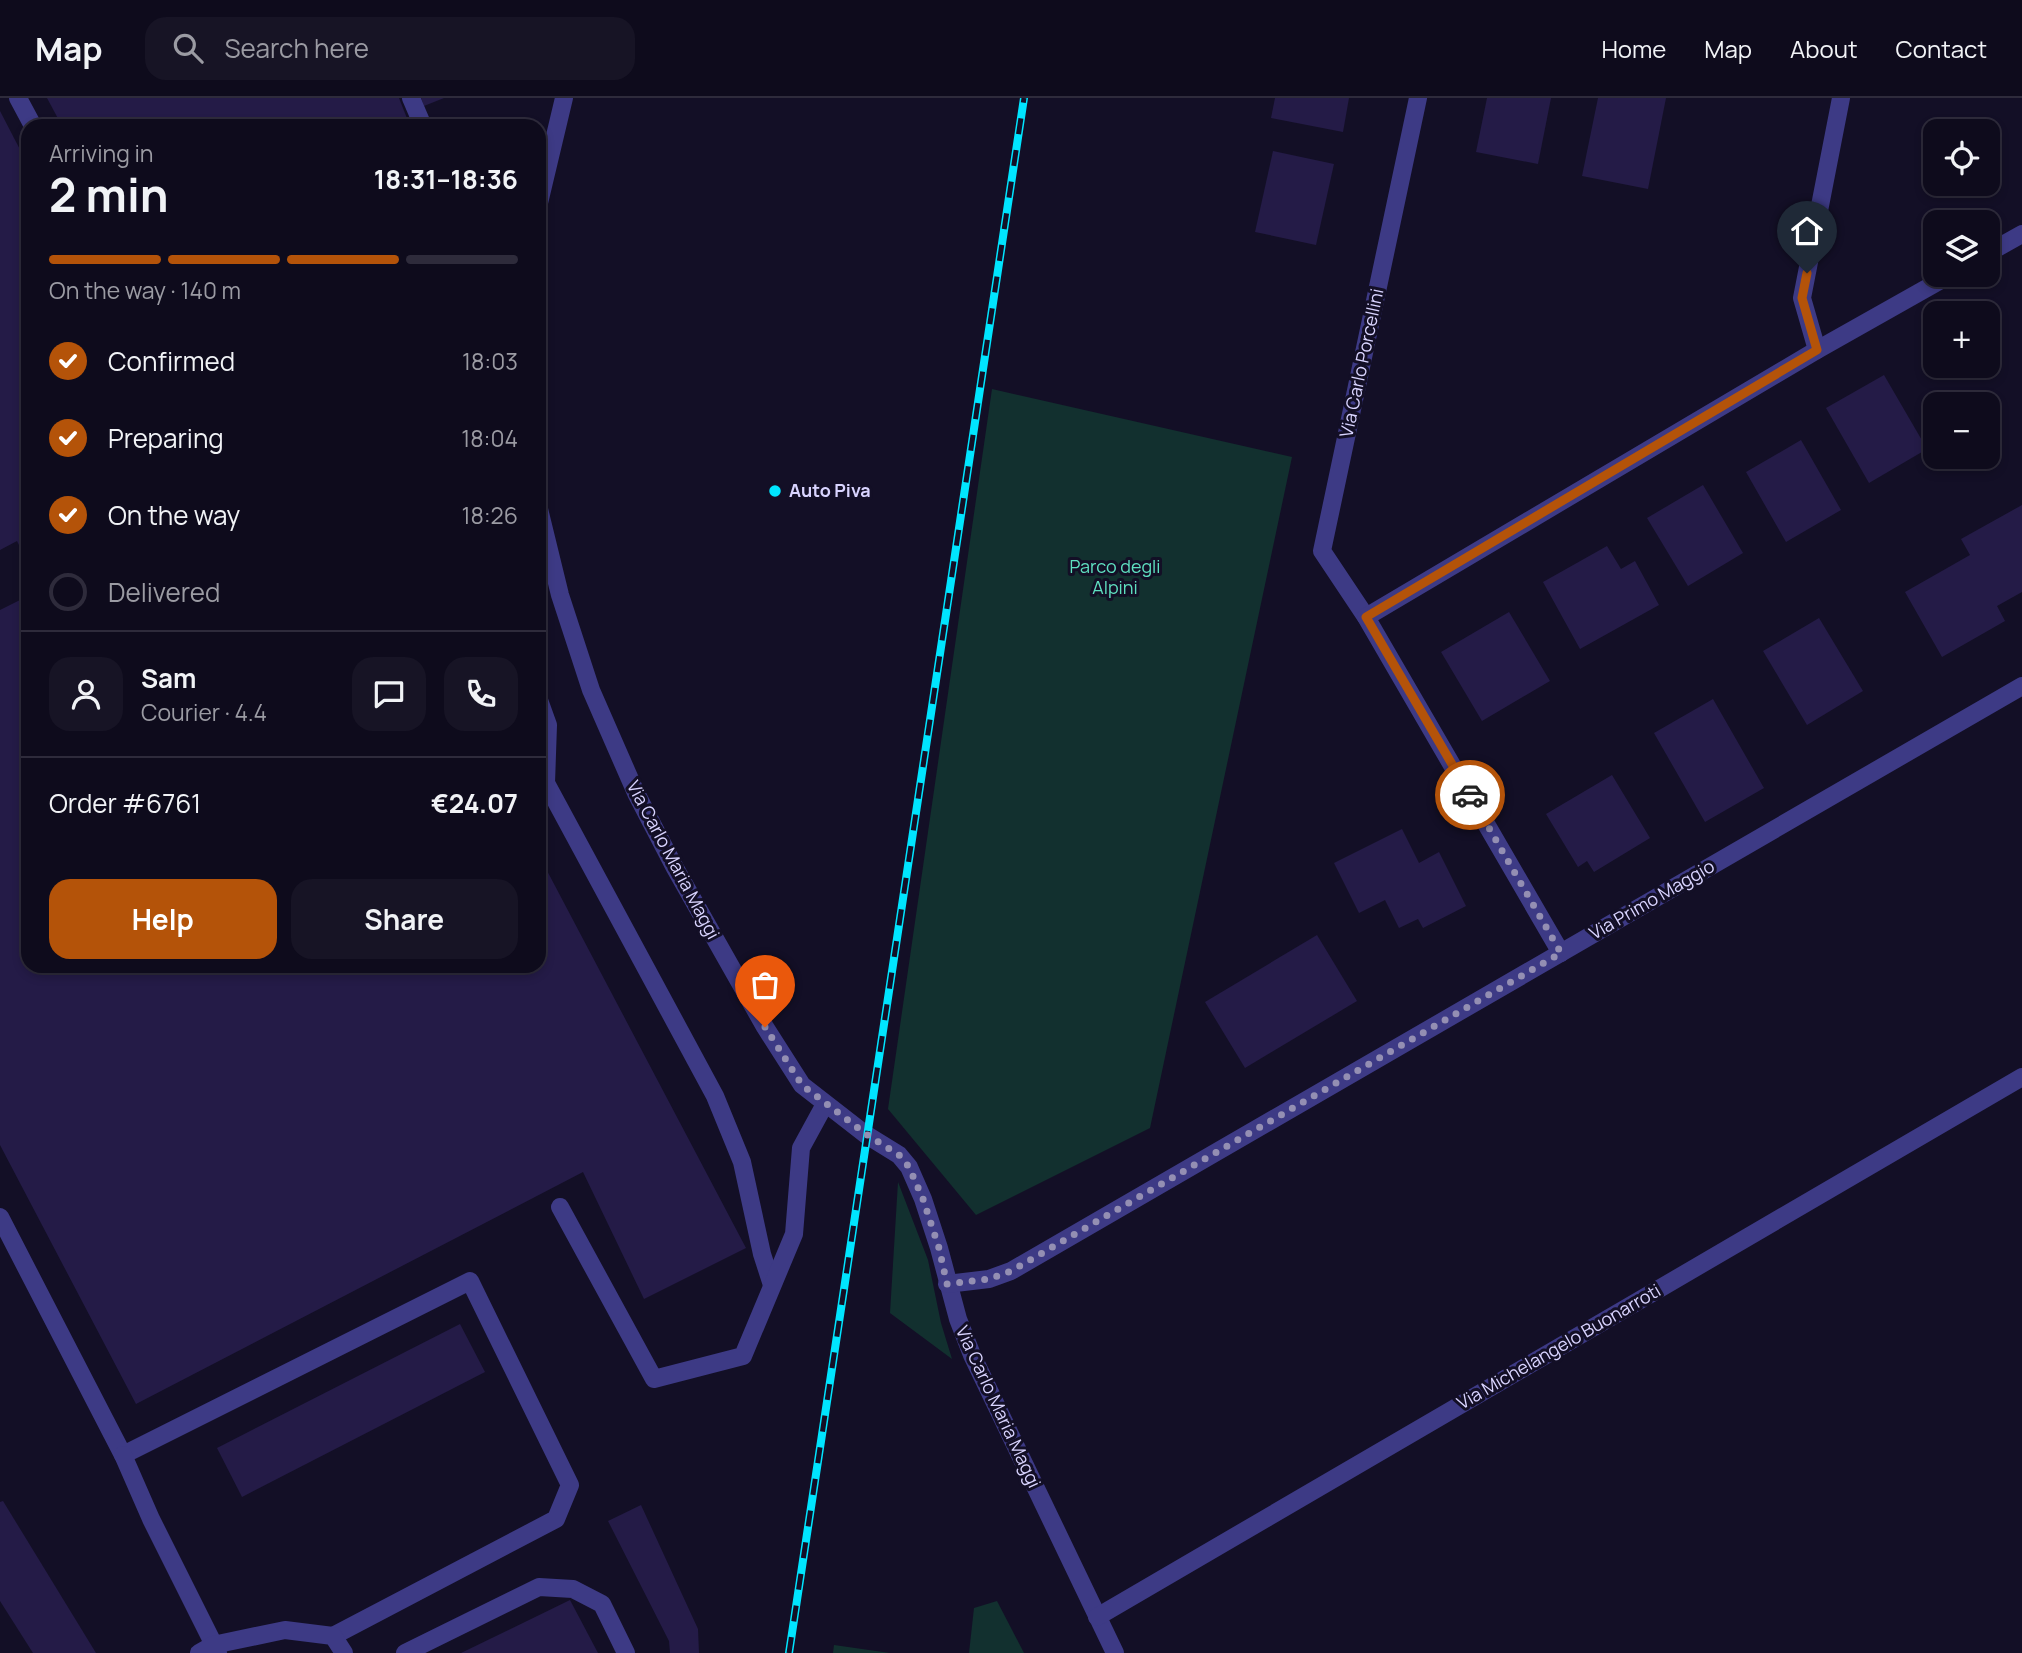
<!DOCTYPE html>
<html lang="en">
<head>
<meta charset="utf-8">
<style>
	body { margin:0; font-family:Manrope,sans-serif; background:#171425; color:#f1f3f6; height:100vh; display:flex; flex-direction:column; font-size:26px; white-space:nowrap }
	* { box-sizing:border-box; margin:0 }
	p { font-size:23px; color:#9b9ba3 }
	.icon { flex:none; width:38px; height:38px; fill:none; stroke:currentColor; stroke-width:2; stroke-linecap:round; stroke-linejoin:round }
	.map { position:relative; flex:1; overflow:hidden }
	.sheet { position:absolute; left:21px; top:21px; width:525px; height:854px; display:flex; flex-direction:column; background:#0e0b1c; border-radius:21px; box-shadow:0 4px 10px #0003,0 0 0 2px #2e2b3b }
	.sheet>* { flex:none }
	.tools { position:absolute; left:1923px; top:21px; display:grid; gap:14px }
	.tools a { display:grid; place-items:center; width:77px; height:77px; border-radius:14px; background:#0e0b1c; box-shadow:0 4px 10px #0003,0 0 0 2px #2e2b3b; font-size:35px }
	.pin { position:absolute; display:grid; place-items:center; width:60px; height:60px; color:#fff; margin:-72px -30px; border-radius:50% 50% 50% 0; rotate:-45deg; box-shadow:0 0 7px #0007 }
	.pin .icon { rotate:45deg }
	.courier { position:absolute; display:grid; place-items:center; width:70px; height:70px; margin:-35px; border:5px solid #b45309; border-radius:50%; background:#fff; color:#222; box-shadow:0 2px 9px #0007 }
	.headline em { font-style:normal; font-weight:700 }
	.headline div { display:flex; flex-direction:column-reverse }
	.headline { display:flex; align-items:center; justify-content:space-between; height:119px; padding:0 28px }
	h1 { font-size:46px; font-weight:700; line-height:52px }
	.bar { display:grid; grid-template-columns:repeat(4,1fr); gap:10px 7px; align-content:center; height:84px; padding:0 28px }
	.bar i { height:9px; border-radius:5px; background:#2e2b3b }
	.bar .active { background:#b45309 }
	.bar p { grid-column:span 4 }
	.line { display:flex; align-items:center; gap:18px; padding:0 28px; border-top:2px solid #2e2b3b }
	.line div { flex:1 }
	.round { display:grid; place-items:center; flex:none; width:74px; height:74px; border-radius:21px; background:#171425 }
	ol { padding:0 28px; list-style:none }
	li { display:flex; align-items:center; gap:21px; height:77px }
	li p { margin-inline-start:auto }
	li .icon { padding:7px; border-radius:50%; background:#b45309; color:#fff; stroke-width:4 }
	li:last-child { color:#9b9ba3 }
	li i { width:38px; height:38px; border:4px solid #2e2b3b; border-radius:50% }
	.cta { display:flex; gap:14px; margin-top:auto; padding:14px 28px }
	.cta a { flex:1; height:80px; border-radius:21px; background:#b45309; color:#fff; font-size:28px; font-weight:700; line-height:80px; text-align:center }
	.cta a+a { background:#171425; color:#f1f3f6 }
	header { display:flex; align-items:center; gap:42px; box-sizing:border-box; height:98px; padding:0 35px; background:#0e0b1c; border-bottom:2px solid #2e2b3b }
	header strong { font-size:33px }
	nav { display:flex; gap:38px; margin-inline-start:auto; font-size:24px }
	.search { width:490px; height:63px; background:#171425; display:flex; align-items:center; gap:18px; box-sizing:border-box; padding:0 24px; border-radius:21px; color:#9b9ba3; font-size:26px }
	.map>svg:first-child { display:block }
	.green { fill:#12302f }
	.building { fill:#241b47 }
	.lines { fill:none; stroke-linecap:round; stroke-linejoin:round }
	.minor { stroke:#3d3a85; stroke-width:18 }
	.rail-casing { stroke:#00e5ff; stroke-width:8 }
	.rail { stroke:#130f26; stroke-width:5; stroke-dasharray:16; stroke-linecap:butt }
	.done { stroke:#948fb3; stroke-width:7; stroke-dasharray:0 12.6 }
	.route { stroke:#b45309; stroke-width:9 }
	.poi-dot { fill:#00e5ff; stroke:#130f26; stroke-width:2.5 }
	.labels { text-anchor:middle; stroke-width:6; stroke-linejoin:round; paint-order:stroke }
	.street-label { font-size:18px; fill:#d9d4ff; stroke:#130f26 }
	.poi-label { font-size:18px; font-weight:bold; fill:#d9d4ff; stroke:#130f26; text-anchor:start }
	.park-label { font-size:18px; fill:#5fe0c0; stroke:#130f26 }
</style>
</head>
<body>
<header>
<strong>Map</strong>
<div class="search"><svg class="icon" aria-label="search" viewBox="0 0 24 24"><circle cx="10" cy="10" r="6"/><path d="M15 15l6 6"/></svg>Search here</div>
<nav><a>Home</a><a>Map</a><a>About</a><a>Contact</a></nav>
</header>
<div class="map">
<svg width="2022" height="1555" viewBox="0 0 2022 1555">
	<rect width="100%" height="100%" fill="#130f26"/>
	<g class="green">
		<path d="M 992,291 L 1292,359 L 1150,1030 L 976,1117 L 888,1011 Z"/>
		<path d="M 898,1084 L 928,1162 L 941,1225 L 952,1261 L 890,1215 Z"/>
		<path d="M 997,1503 L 1024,1555 L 969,1555 L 974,1510 Z"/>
		<path d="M 834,1547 L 890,1555 L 833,1555 Z"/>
	</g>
	<g class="building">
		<path d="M 47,0 L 399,0 L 410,28 L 62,28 Z"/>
		<path d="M 421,0 L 444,0 L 424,8 Z"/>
		<path d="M 1275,0 L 1349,0 L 1343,34 L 1271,20 Z"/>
		<path d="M 1487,0 L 1551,0 L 1538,66 L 1476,54 Z"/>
		<path d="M 1598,0 L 1666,0 L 1648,91 L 1582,78 Z"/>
		<path d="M 0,13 L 28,67 L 28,465 L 17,443 L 0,452 Z"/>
		<path d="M 1273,53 L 1334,66 L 1316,147 L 1255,134 Z"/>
		<path d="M 1884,277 L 1927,351 L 1869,385 L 1826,310 Z"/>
		<path d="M 1801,342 L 1841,412 L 1786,444 L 1746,374 Z"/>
		<path d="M 1703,387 L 1743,455 L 1688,488 L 1647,420 Z"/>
		<path d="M 2022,407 L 2022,494 L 1997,508 L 2005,523 L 1942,559 L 1905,494 L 1970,457 L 1961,441 Z"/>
		<path d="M 1607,448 L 1621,471 L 1635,463 L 1659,507 L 1580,551 L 1543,484 Z"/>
		<path d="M 28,498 L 28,868 L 539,868 L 539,769 L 544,767 L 746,1150 L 644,1201 L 583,1074 L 136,1306 L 0,1047 L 0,512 Z"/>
		<path d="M 1509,514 L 1550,583 L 1482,623 L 1441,554 Z"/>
		<path d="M 1819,520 L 1863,593 L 1807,627 L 1763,553 Z"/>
		<path d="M 1713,601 L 1764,690 L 1705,724 L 1654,635 Z"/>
		<path d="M 1612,677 L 1650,740 L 1594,774 L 1587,763 L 1578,769 L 1546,716 Z"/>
		<path d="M 1402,731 L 1419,765 L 1439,754 L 1466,808 L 1423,830 L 1418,821 L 1399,830 L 1385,802 L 1359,815 L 1334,765 Z"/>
		<path d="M 1317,837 L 1357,903 L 1245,970 L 1205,904 Z"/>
		<path d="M 460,1226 L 485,1274 L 242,1399 L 217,1350 Z"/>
		<path d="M 3,1403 L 96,1555 L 33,1555 L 0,1503 L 0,1404 Z"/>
		<path d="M 641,1407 L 698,1531 L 699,1555 L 670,1555 L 669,1543 L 608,1423 Z"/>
		<path d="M 570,1502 L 598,1555 L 461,1555 Z"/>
	</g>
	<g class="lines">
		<g class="minor">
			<path d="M 18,0 L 33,28"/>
			<path d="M 411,0 L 423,28"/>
			<path d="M 1418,0 L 1322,453 L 1366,519 L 1561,855"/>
			<path d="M 539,105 L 564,0"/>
			<path d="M 1988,155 L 2022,136"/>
			<path d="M 1817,252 L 1802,200 L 1841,0"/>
			<path d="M 539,411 L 560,497 L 591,592 L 636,695 L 675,770 L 765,929 L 802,987 L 865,1036 L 899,1057 L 909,1069 L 923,1101 L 939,1150 L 958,1221 L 972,1257 L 1115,1555"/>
			<path d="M 1366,519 L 1817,252 L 1950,177"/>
			<path d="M 539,602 L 548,627 L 546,685 L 715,998 L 742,1064 L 762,1156 L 772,1187"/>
			<path d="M 560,1109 L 654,1281 L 743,1258 L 794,1136 L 801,1050 L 825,1006"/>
			<path d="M 0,1119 L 123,1357 L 470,1183 L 570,1387 L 556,1421 L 333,1538"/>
			<path d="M 947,1186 L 989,1181 L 1011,1173 L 2022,588"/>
			<path d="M 123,1357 L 151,1421 L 218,1555"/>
			<path d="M 1097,1519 L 2022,979"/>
			<path d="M 199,1555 L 213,1547 L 285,1532 L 333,1538 L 344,1555"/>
			<path d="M 405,1555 L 539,1489 L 573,1491 L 602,1506 L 626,1555"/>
		</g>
		<defs>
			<path id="rail" d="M 789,1555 L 1024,0"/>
		</defs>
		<use href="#rail" class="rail-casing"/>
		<use href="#rail" class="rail"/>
	</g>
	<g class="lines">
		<path class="done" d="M 765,929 L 802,987 L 866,1036 L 899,1057 L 909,1069 L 923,1101 L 939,1150 L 947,1186 L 989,1181 L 1011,1173 L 1561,855 L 1470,697"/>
		<path class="route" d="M 1470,697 L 1366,519 L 1817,252 L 1802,200 L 1807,175"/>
	</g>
	<circle class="poi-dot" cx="775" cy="393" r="7"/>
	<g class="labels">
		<g class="street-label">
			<text transform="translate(1362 265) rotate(-78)" y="6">Via Carlo Porcellini</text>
			<text transform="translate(673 762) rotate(62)" y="6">Via Carlo Maria Maggi</text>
			<text transform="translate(1652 802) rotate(-30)" y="6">Via Primo Maggio</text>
			<text transform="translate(1559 1249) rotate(-30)" y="6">Via Michelangelo Buonarroti</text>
			<text transform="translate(998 1309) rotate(65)" y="6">Via Carlo Maria Maggi</text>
		</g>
		<g class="poi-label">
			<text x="789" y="399">Auto Piva</text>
		</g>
		<g class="park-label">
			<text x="1115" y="475">Parco degli<tspan x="1115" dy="21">Alpini</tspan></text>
		</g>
	</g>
</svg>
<div class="tools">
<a><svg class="icon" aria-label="locate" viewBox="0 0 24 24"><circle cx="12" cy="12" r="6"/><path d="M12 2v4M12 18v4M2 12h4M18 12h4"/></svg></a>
<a><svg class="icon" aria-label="layers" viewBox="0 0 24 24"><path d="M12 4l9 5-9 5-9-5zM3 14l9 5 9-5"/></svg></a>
<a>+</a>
<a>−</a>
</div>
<div class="pin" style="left:765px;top:929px;background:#ea580c"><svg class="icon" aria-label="bag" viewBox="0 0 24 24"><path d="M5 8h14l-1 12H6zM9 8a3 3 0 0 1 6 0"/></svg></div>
<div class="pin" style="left:1807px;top:175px;background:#1f2937"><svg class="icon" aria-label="home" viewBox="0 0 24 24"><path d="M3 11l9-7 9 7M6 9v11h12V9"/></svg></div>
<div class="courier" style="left:1470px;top:697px"><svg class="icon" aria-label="car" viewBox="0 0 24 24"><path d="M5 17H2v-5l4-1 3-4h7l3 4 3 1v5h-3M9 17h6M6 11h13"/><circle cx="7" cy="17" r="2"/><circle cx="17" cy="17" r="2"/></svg></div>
<section class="sheet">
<div class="headline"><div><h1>2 min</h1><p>Arriving in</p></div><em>18:31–18:36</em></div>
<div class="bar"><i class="active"></i><i class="active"></i><i class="active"></i><i></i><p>On the way · 140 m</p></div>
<ol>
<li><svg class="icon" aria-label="check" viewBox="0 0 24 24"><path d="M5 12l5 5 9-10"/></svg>Confirmed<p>18:03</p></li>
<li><svg class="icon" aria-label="check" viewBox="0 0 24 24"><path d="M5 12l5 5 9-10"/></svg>Preparing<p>18:04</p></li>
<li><svg class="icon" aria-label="check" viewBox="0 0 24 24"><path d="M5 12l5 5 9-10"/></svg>On the way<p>18:26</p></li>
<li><i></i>Delivered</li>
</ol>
<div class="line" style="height:126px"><a class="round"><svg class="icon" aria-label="person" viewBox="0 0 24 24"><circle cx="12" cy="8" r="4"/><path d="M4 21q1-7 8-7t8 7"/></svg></a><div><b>Sam</b><p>Courier · 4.4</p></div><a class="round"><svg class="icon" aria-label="chat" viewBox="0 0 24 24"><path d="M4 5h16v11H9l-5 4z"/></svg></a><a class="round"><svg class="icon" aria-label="phone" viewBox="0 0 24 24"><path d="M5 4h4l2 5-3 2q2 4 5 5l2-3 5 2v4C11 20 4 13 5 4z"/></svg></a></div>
<div class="line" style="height:91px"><div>Order #6761</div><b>€24.07</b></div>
<div class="cta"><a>Help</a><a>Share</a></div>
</section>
</div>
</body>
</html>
